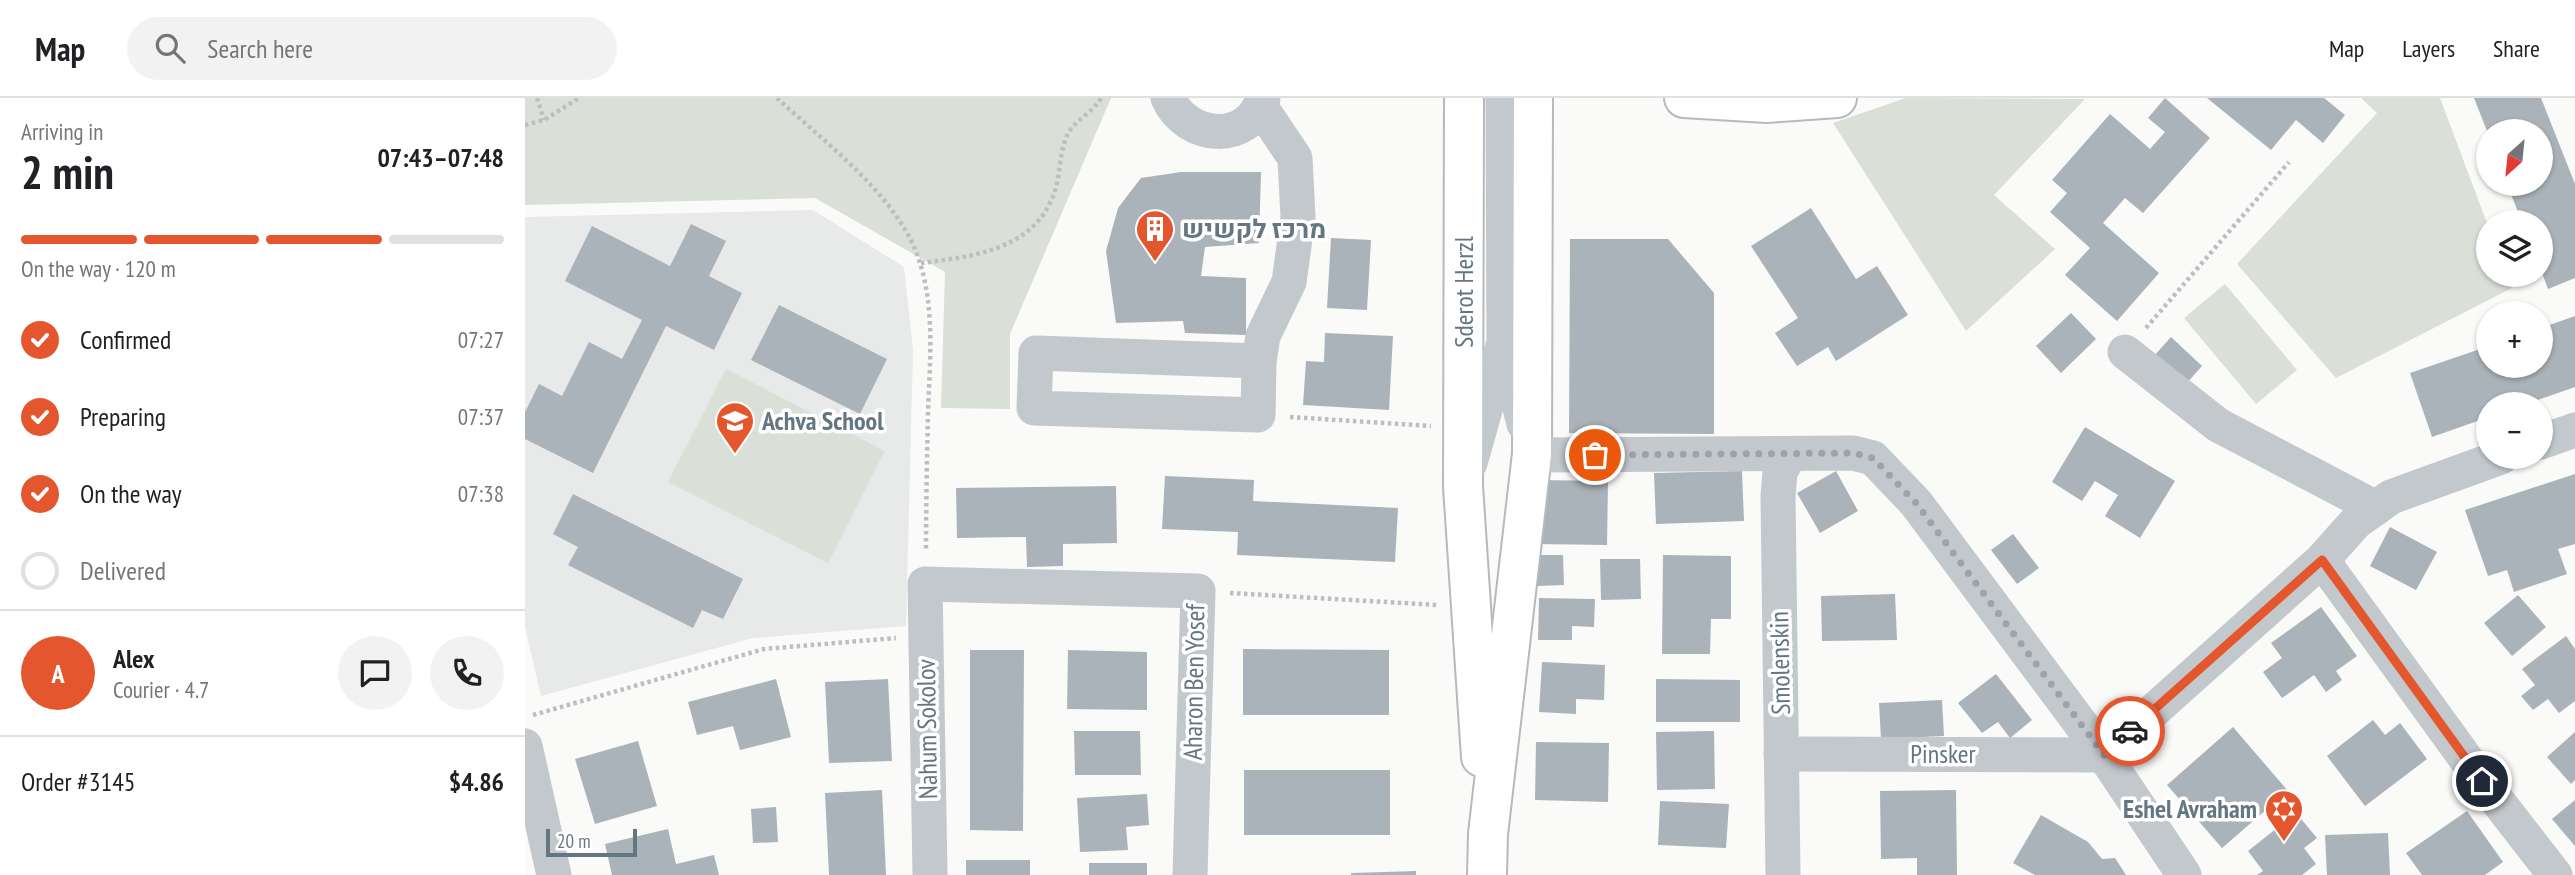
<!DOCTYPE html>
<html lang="en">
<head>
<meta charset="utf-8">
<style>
	body { margin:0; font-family:"PT Sans Narrow",Heebo,sans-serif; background:#f2f2f2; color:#202124; height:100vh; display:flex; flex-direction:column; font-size:26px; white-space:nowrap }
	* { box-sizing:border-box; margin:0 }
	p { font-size:23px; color:#757577 }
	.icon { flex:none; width:38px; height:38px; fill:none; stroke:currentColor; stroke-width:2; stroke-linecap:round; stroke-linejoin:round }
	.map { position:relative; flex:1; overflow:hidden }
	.sheet { display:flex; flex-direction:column; background:#fff; width:525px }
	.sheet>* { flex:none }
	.needle { width:46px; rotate:207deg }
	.controls { position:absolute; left:1951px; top:21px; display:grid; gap:14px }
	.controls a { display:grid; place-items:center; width:77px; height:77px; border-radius:50%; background:#fff; box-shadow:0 2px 5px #0004; font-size:35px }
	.scale { position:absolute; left:21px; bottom:18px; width:91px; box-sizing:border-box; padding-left:7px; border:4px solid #657683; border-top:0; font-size:19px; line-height:24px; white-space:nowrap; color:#657683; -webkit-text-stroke:5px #fff; paint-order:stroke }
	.pin { position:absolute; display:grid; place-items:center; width:60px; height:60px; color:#fff; margin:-30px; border:4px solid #fff; border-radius:50%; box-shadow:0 2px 7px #0007 }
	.courier { position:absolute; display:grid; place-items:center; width:70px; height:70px; margin:-35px; border:5px solid #e4572e; border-radius:50%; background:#fff; color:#222; box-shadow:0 2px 9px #0007 }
	.summary em { font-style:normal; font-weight:700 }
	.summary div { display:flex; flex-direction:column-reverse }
	.summary { display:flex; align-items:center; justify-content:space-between; height:119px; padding:0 21px }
	h1 { font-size:46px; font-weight:700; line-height:52px }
	.bar { display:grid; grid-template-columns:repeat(4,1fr); gap:10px 7px; align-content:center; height:84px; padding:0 21px }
	.bar i { height:9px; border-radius:5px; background:#e0e0e0 }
	.bar .current { background:#e4572e }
	.bar p { grid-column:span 4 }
	.line { display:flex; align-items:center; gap:18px; padding:0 21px; border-top:2px solid #e0e0e0 }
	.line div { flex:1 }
	.round { display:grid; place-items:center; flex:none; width:74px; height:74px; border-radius:37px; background:#f2f2f2 }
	ol { padding:0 21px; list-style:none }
	li { display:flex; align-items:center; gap:21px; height:77px }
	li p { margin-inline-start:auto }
	li .icon { padding:7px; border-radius:50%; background:#e4572e; color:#fff; stroke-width:4 }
	li:last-child { color:#757577 }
	li i { width:38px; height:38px; border:4px solid #e0e0e0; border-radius:50% }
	header { display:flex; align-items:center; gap:42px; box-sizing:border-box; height:98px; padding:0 35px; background:#fff; border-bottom:2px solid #e0e0e0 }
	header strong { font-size:33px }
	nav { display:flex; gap:38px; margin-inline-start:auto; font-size:24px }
	.search { width:490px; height:63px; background:#f2f2f2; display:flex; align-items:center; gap:18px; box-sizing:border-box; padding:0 24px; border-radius:38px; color:#757577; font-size:26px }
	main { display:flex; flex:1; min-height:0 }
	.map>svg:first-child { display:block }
	.built { fill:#e8e9e9 }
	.green { fill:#dadfd7 }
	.building { fill:#aab3b9 }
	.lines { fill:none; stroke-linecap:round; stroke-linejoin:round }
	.major-casing { stroke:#b5babe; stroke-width:42 }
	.path { stroke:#bbbfc2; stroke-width:4.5; stroke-dasharray:3.5 3.5; stroke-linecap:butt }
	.minor { stroke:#c3c8cc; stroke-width:35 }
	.major { stroke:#fff; stroke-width:38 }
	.done { stroke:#99a4ac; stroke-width:7; stroke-dasharray:0 12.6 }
	.route { stroke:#e4572e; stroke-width:9 }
	.labels { text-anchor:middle; stroke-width:7; stroke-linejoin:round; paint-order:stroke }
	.poi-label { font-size:26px; font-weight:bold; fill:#657683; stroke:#fff; text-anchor:start }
	.street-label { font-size:26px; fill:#657683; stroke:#fff }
</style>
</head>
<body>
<header>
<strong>Map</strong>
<div class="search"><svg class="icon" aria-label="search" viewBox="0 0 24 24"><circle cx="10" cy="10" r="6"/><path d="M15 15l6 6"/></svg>Search here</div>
<nav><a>Map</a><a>Layers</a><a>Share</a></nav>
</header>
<main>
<section class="sheet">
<div class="summary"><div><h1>2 min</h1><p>Arriving in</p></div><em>07:43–07:48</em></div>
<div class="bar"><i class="current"></i><i class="current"></i><i class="current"></i><i></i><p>On the way · 120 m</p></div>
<ol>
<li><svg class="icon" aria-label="check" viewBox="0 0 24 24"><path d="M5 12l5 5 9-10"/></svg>Confirmed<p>07:27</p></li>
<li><svg class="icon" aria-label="check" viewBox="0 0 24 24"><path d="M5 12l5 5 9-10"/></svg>Preparing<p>07:37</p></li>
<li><svg class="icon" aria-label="check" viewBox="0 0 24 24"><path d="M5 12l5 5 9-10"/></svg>On the way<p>07:38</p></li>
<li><i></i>Delivered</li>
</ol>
<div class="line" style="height:126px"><b class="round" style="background:#e4572e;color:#fff">A</b><div><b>Alex</b><p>Courier · 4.7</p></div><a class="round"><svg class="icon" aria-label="chat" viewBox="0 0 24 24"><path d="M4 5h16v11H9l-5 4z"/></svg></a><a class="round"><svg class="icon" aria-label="phone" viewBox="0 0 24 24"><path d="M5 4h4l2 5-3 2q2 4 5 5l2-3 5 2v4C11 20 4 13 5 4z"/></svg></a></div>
<div class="line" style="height:91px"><div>Order #3145</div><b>$4.86</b></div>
</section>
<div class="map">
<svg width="2050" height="777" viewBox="0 0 2050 777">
	<rect width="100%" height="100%" fill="#fafaf8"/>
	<path class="built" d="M 288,112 L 379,169 L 388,252 L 381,528 L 228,540 L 16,598 L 0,529 L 0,119 Z"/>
	<g class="green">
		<path d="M 0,0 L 586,0 L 485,236 L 485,311 L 416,310 L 420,174 L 290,100 L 0,107 Z"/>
		<path d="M 1381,0 L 1560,1 L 1469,97 L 1530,151 L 1441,233 L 1308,25 Z"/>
		<path d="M 1836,0 L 1915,0 L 1963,128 L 1964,177 L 1982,177 L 1987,190 L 1811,280 L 1712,166 L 1852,15 Z"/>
		<path d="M 1700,186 L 1772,272 L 1731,306 L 1659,220 Z"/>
		<path d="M 201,271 L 360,353 L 303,465 L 143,384 Z"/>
	</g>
	<g class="building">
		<path d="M 1640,0 L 1685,40 L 1618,115 L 1600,100 L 1578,125 L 1634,175 L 1592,223 L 1540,177 L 1565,150 L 1525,114 L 1542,95 L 1527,82 L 1585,16 L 1625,51 L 1640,34 L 1623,20 Z"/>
		<path d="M 1682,0 L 1799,0 L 1820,17 L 1798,45 L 1771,22 L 1746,52 Z"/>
		<path d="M 1949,0 L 2016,0 L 2050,86 L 2050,180 L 2023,191 L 2016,172 L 2016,124 L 1997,124 L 1982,86 L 2016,86 L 2016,33 L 1962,33 Z"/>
		<path d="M 656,74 L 736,74 L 734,145 L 680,149 L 676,178 L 721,180 L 721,237 L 660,235 L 658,223 L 591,225 L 581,153 L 593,110 L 616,80 Z"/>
		<path d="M 1286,110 L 1331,181 L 1352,168 L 1383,217 L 1311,263 L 1303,249 L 1272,268 L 1250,235 L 1273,220 L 1226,148 Z"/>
		<path d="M 166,126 L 201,143 L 184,178 L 217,195 L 189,252 L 141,228 L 68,375 L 0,341 L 0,314 L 14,286 L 37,298 L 64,244 L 97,261 L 117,222 L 40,183 L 67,128 L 145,168 Z"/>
		<path d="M 806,140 L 846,142 L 842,212 L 802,210 Z"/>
		<path d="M 1045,141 L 1143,141 L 1189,195 L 1189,336 L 1044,335 Z"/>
		<path d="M 254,207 L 362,261 L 335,316 L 226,262 Z"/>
		<path d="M 1546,215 L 1571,241 L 1536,275 L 1511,248 Z"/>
		<path d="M 2050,218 L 2050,289 L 2001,306 L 1964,306 L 1964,319 L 1907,339 L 1885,275 L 1964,248 L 1964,268 L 2016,268 L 2016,230 Z"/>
		<path d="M 800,235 L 868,238 L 864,312 L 778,307 L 781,263 L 799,264 Z"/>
		<path d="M 1646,239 L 1677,268 L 1660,287 L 1629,258 Z"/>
		<path d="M 1560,329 L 1650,383 L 1615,440 L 1580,418 L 1593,397 L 1570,383 L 1557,403 L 1527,384 Z"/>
		<path d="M 1217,373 L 1219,423 L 1131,426 L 1129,375 Z"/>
		<path d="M 1311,373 L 1333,413 L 1295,435 L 1272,395 Z"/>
		<path d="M 2050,376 L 2050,446 L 2033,451 L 2042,476 L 1989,494 L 1982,472 L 1963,478 L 1940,412 Z"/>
		<path d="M 640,378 L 729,382 L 728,403 L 873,410 L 870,464 L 712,457 L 713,434 L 637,431 Z"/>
		<path d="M 1012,382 L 1083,383 L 1082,447 L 1011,446 Z"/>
		<path d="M 591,388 L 592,445 L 538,446 L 538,468 L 502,469 L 501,439 L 432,440 L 431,390 Z"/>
		<path d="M 48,396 L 218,481 L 198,521 L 177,512 L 168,530 L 43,467 L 53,449 L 28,436 Z"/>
		<path d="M 1865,429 L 1912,454 L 1891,492 L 1845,468 Z"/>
		<path d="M 1488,436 L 1514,470 L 1492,486 L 1466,452 Z"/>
		<path d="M 1012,457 L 1038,457 L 1039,487 L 1013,488 Z"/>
		<path d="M 1138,457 L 1206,458 L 1206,521 L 1186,521 L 1185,556 L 1137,556 Z"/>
		<path d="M 1075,461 L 1115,461 L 1116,501 L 1076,502 Z"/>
		<path d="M 1370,496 L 1372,542 L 1297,543 L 1296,498 Z"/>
		<path d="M 1993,497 L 2021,529 L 1987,558 L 1959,525 Z"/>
		<path d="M 1014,500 L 1070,501 L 1069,529 L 1047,528 L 1047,542 L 1013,542 Z"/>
		<path d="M 1796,509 L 1832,558 L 1811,573 L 1817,582 L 1801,594 L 1789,577 L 1757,600 L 1738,574 L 1757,560 L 1746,545 Z"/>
		<path d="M 2041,538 L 2050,551 L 2050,603 L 2034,615 L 2023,601 L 2008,612 L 1996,598 L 2010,587 L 1997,571 Z"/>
		<path d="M 718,551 L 864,552 L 864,617 L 718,617 Z"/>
		<path d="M 445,552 L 499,552 L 498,733 L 445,732 Z"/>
		<path d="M 543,552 L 622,554 L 622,612 L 542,611 Z"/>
		<path d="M 1017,564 L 1080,567 L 1079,602 L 1051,601 L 1051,616 L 1014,614 Z"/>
		<path d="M 1471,576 L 1507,622 L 1485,640 L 1473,624 L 1457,635 L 1433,605 Z"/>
		<path d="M 251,581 L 266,639 L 215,652 L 208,628 L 172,637 L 163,604 Z"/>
		<path d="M 363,581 L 367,663 L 304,665 L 300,584 Z"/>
		<path d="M 1131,581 L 1215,582 L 1215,624 L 1131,624 Z"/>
		<path d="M 1417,602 L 1419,638 L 1356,641 L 1354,605 Z"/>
		<path d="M 1848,622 L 1860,637 L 1875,625 L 1902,661 L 1840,708 L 1802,658 Z"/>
		<path d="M 1708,629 L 1763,693 L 1697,750 L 1642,687 Z"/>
		<path d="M 549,633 L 615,633 L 616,677 L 550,677 Z"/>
		<path d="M 1189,633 L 1190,691 L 1132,692 L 1131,634 Z"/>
		<path d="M 2050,634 L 2050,682 L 2046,686 L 2022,659 Z"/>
		<path d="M 113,643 L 132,708 L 70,726 L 50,661 Z"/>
		<path d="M 1011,644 L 1084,645 L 1083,704 L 1010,702 Z"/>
		<rect x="719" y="672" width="146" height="65"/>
		<path d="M 357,692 L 361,777 L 304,777 L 300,695 Z"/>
		<path d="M 1431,692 L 1432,777 L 1392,777 L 1392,760 L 1356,761 L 1355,693 Z"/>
		<path d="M 622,696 L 624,727 L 601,729 L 603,752 L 555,754 L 552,700 Z"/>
		<path d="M 2050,702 L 2050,748 L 2027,721 Z"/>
		<path d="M 1135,703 L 1204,706 L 1201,750 L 1133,747 Z"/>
		<path d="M 251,709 L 253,744 L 228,745 L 226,711 Z"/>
		<path d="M 1942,713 L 1978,764 L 1960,777 L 1897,777 L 1881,755 Z"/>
		<path d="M 1771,715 L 1792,740 L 1779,750 L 1791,766 L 1777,777 L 1732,777 L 1738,773 L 1723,753 Z"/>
		<path d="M 1516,717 L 1563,744 L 1577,761 L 1590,760 L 1601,777 L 1510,777 L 1488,765 Z"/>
		<path d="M 143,731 L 151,766 L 189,757 L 194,777 L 87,777 L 80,746 Z"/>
		<path d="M 1863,735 L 1865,777 L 1802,777 L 1800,737 Z"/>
		<rect x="441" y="762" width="64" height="15"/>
		<rect x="564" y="765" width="58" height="12"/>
		<path d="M 891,773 L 891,777 L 826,777 L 826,775 Z"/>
	</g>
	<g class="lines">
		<defs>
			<g id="major">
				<path d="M 939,0 L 938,388 L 956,659"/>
				<path d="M 1159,0 L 1242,5 L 1312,0"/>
				<path d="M 962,777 L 963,736 L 1007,356 L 1008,0"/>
			</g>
		</defs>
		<use href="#major" class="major-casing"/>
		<g class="path">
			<path d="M 12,0 L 19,22"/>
			<path d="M 252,0 C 296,41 350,81 381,133 C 413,189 405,254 403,315 C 402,361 401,407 401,453"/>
			<path d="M 0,27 L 19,22 L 54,0"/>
			<path d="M 396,165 C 444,159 503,153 526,103 C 536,83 533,60 541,40 C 547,23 568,15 576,0"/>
			<path d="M 1621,230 L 1764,64"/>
			<path d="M 765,319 L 906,328"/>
			<path d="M 705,495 L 913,507"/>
			<path d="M 8,617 L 239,551 L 371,540"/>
		</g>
		<g class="minor">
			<path d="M 643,0 C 661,41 723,48 738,0"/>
			<path d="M 978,0 L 979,244 L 999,326"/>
			<path d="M 1600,254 L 1693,327 L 1851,410"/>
			<path d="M 511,255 L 734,263 L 733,317 L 509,310 Z"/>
			<path d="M 734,263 L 738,238 L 764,184 L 773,119 L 770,60 L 735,8"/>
			<path d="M 2016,344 L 2050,332"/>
			<path d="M 1014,357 L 1328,355 L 1348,360 L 1391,405 L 1579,657 L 1659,777"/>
			<path d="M 945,365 L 978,248"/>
			<path d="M 1797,462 L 1957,683 L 2030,777"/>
			<path d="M 0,648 L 29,777"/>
			<path d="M 1256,656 L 1579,657 L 1797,462 L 1831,424 L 1866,399 L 1976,359"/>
			<path d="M 405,777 L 400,486 L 673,493 L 665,777"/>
			<path d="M 1258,777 L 1253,398 L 1255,374 L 1265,356"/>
		</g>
		<use href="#major" class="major"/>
	</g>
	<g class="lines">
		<path class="done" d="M 1070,357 L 1328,355 L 1348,360 L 1391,405 L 1579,657 L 1605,633"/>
		<path class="route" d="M 1605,633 L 1797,462 L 1957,683"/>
	</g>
	<defs>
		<symbol id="building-pin" viewBox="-11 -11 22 30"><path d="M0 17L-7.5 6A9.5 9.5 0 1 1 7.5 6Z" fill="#e4572e" stroke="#fff"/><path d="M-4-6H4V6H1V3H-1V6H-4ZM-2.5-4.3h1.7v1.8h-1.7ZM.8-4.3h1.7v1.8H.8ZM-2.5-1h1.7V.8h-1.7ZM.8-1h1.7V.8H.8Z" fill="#fff"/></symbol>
		<symbol id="school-pin" viewBox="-11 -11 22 30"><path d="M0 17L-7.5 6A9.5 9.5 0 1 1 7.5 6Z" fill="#e4572e" stroke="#fff"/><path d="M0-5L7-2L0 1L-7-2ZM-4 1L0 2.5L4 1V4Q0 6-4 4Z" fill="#fff"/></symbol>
		<symbol id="synagogue-pin" viewBox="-11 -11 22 30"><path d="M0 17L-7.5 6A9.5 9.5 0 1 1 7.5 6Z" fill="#e4572e" stroke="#fff"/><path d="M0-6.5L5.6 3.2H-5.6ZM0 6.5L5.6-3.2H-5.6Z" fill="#fff"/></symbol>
	</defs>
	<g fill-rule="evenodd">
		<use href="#building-pin" x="608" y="109" width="44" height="60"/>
		<use href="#school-pin" x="188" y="301" width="44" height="60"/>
		<use href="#synagogue-pin" x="1737" y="689" width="44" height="60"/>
	</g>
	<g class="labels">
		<g class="poi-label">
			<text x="657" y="140">מרכז לקשיש</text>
			<text x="237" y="332">Achva School</text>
			<text x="1732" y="720" text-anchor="end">Eshel Avraham</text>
		</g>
		<g class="street-label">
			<text transform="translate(939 194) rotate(-90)" y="9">Sderot Herzl</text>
			<text transform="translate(1255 565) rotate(-91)" y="9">Smolenskin</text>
			<text transform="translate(669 584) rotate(-89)" y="9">Aharon Ben Yosef</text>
			<text transform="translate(402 631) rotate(-91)" y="9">Nahum Sokolov</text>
			<text x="1418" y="665">Pinsker</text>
		</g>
	</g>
</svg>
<div class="controls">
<a><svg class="needle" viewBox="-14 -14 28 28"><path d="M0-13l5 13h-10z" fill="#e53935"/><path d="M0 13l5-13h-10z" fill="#757577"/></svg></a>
<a><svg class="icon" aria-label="layers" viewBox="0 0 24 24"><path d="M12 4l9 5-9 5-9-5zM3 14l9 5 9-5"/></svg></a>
<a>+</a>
<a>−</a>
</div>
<div class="scale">20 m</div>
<div class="pin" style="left:1070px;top:357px;background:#ea580c"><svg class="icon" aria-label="bag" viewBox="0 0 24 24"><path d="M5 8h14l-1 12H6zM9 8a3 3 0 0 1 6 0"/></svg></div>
<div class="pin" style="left:1957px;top:683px;background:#1f2937"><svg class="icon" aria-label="home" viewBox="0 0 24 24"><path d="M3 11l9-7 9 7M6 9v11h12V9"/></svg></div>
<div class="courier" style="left:1605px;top:633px"><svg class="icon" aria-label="car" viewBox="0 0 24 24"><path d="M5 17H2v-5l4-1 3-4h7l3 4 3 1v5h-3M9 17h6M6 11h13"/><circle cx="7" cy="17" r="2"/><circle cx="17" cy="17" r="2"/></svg></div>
</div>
</main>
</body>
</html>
